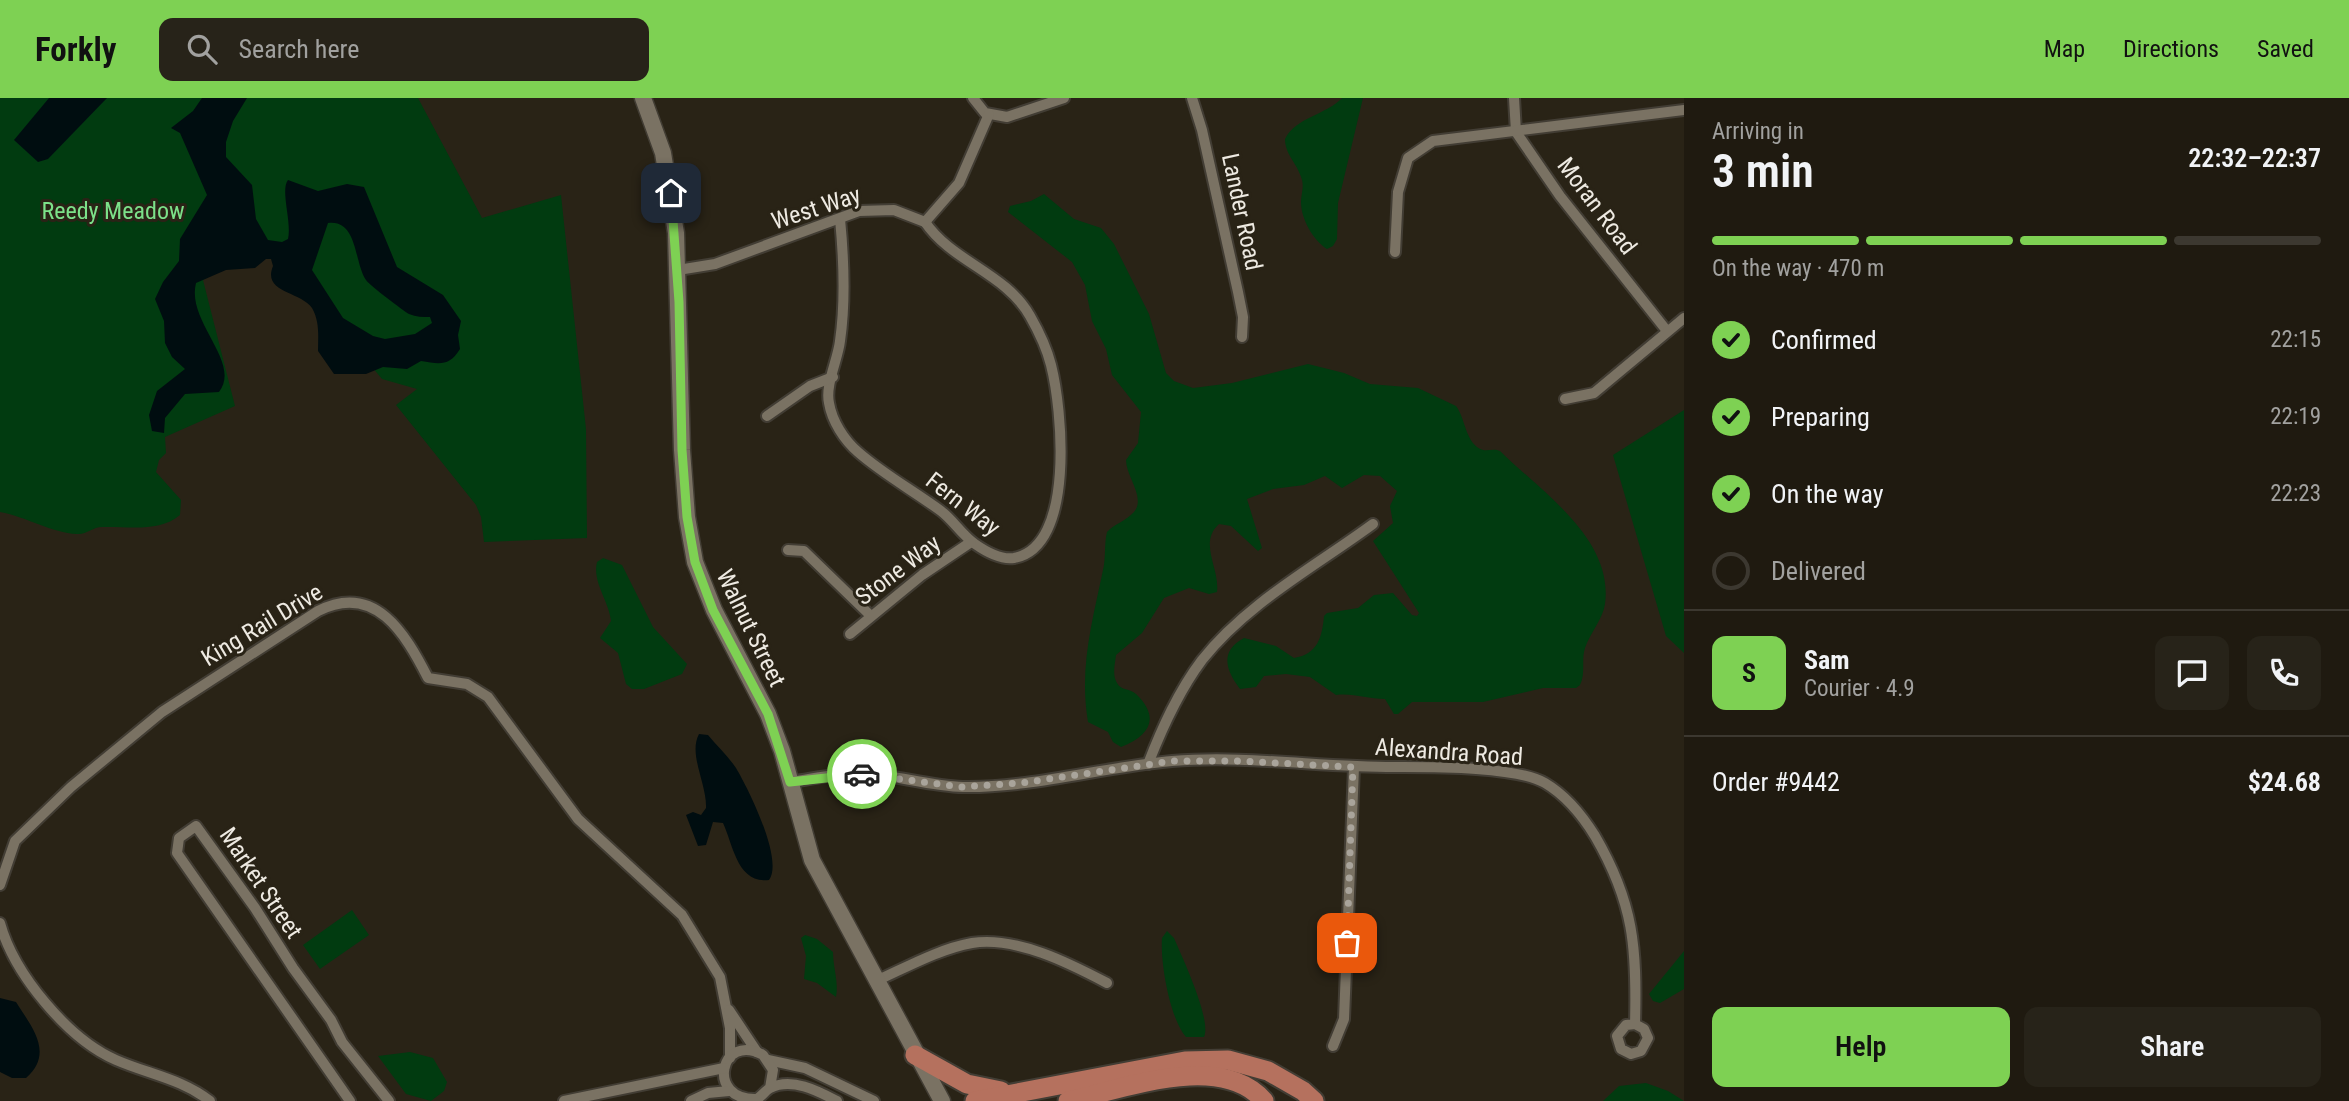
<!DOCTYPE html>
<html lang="en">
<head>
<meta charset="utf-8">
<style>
	body { margin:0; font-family:"Roboto Condensed",sans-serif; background:#272319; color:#f1f3f6; height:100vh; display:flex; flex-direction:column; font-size:26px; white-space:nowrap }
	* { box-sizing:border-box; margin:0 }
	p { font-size:23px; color:#a1a19f }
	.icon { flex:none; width:38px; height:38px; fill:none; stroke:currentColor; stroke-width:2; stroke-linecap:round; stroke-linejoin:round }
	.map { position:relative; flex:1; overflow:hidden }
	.sheet { display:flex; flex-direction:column; background:#1f1a10; width:665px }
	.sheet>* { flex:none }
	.pin { position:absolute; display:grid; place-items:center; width:60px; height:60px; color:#fff; margin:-30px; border-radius:14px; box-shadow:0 4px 10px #0006 }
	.courier { position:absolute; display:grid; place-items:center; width:70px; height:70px; margin:-35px; border:5px solid #7ed153; border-radius:50%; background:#fff; color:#222; box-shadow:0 2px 9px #0007 }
	.overview em { font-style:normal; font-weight:600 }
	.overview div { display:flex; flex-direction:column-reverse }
	.overview { display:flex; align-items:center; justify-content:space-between; height:119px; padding:0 28px }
	h1 { font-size:46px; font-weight:600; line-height:52px }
	.bar { display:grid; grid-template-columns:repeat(4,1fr); gap:10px 7px; align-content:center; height:84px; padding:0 28px }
	.bar i { height:9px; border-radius:5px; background:#3c3830 }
	.bar .selected { background:#7ed153 }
	.bar p { grid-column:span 4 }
	.line { display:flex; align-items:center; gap:18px; padding:0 28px; border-top:2px solid #3c3830 }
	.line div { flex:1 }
	.round { display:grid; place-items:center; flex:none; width:74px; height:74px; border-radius:14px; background:#272319 }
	ol { padding:0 28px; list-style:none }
	li { display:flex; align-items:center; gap:21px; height:77px }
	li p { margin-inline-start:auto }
	li .icon { padding:7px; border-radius:50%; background:#7ed153; color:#111; stroke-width:4 }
	li:last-child { color:#a1a19f }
	li i { width:38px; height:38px; border:4px solid #3c3830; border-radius:50% }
	.action { display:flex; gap:14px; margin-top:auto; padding:14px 28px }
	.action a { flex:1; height:80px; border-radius:14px; background:#7ed153; color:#111; font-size:28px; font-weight:600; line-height:80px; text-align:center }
	.action a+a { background:#272319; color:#f1f3f6 }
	header { display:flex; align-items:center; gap:42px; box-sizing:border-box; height:98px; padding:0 35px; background:#7ed153; color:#111 }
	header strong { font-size:33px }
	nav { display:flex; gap:38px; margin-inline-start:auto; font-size:24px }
	.search { width:490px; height:63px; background:#272319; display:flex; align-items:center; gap:18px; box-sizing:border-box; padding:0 24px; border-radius:14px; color:#a1a19f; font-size:26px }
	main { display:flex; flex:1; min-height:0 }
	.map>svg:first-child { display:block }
	.green { fill:#013b10 }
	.water { fill:#000d10; fill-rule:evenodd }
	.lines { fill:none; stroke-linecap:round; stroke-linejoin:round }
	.street-casing { stroke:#423d34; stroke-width:14 }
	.secondary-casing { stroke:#423d34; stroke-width:19 }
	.highway-casing { stroke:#423d34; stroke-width:23 }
	.street { stroke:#7a7263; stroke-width:10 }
	.secondary { stroke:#7a7263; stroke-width:16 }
	.highway { stroke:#b5715e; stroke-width:19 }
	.done { stroke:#a9a49b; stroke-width:7; stroke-dasharray:0 12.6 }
	.route { stroke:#7ed153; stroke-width:9 }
	.labels { text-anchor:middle; stroke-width:6; stroke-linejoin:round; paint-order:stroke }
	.street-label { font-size:24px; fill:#eeeae2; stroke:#292316 }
	.park-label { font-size:24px; fill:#7ce189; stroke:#292316 }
</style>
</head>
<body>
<header>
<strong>Forkly</strong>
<div class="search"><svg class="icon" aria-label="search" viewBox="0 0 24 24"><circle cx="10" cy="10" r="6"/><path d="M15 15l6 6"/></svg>Search here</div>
<nav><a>Map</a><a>Directions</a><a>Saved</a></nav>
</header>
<main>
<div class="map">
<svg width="1684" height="1003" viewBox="0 0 1684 1003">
	<rect width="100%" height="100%" fill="#292316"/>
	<g class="green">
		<path d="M 0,0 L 418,0 L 482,120 L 561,97 L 586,331 L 587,440 L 484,444 L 481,419 L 476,407 L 396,307 L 417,291 L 382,281 L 285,165 L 252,153 L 203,182 L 235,308 L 165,339 L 166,355 L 159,362 L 156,374 L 181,402 L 180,417 C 159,435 127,428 102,429 C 93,429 86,437 77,436 C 52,435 27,419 0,414 Z"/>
		<path d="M 1342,0 L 1363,0 L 1338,105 L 1337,141 L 1333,148 L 1327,151 C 1313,142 1301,121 1301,104 C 1301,97 1304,89 1302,82 C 1298,66 1285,57 1285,41 C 1296,19 1326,17 1342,0 Z"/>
		<path d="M 1044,96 L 1074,121 L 1101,130 L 1114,146 L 1149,216 L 1166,275 L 1174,283 L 1193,290 L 1232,285 L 1308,266 L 1344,275 L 1370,286 L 1418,290 L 1456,308 C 1466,321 1465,346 1483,352 C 1489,353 1494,350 1500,353 C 1539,392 1614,440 1605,506 C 1603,521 1590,535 1585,550 C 1581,562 1586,575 1580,587 L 1576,590 L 1543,590 L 1483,604 L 1412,604 L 1398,616 L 1394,616 L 1385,601 C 1367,601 1354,595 1336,597 L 1310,579 L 1286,576 L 1264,578 L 1256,589 L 1240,591 C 1226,573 1219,553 1244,540 L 1276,548 L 1294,560 C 1318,556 1322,539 1324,518 L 1327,515 L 1358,510 L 1374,497 L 1393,495 L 1412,517 L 1417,518 L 1419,515 L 1373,443 L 1393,425 L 1390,408 L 1397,393 L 1380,378 L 1364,377 L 1342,390 L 1325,378 L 1304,387 L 1273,391 L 1247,401 L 1262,450 L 1258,453 L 1231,428 L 1219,426 C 1198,445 1220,470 1217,494 L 1209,496 L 1189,490 L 1164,500 L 1142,535 L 1116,557 C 1115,566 1112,577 1117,585 C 1121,593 1130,590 1136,596 C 1160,619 1151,637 1121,649 L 1113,644 L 1108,634 L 1088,624 C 1079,570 1092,525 1103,472 C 1106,460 1104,446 1107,434 C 1114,426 1126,423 1134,414 C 1146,399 1126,379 1126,362 L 1138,345 L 1141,314 L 1112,277 L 1106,251 L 1092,223 L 1085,187 L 1072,164 L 1008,114 L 1010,108 L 1031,103 Z"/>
		<path d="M 1684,312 L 1684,555 L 1666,538 L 1613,357 Z"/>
		<path d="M 603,460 L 622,467 L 653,529 L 687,566 L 682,576 L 644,591 L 632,591 L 626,586 L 618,555 L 600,540 L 611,523 C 609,503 592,484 597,464 Z"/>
		<path d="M 352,812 L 369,837 L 320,871 L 303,847 Z"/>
		<path d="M 1167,833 L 1174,840 C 1182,859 1212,922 1204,939 L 1186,939 C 1170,921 1160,864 1162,840 Z"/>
		<path d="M 805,837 L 817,841 L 833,854 C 833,869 839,885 836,899 L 817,885 L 804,881 L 806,858 L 801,840 Z"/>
		<path d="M 1684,853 L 1684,891 L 1660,905 L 1653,903 L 1649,896 Z"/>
		<path d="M 410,954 L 433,960 L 447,984 L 444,993 L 431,1003 L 406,996 L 378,958 Z"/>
		<path d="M 1646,985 L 1668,993 L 1684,1003 L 1603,1003 L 1619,988 Z"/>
	</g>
	<g class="water">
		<path d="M 49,0 L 107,0 L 48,61 L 38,64 L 14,42 Z"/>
		<path d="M 202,0 L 247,0 L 233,23 L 226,44 L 226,59 L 252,87 L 256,121 L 268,142 L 282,144 L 288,141 C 292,124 280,92 288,82 L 318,93 L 347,86 L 364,89 L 397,169 L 443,197 L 461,223 L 458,237 L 460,251 C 449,269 439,266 421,263 L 407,271 L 383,269 L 366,276 L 334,276 L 318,253 C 318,239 320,224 312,210 C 300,193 262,195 273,168 L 271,161 L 266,161 L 255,170 L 226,172 L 196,185 C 186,224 242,264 219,294 L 185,296 L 165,320 L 164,335 L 152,333 L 149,317 L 157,293 L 185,271 L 172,259 L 165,245 L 164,223 L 155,201 L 163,184 L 179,163 L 180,141 L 207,97 L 180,35 L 171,30 L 193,13 ZM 328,125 C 358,121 354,165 366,182 C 369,187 404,213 409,216 C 416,219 423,219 430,219 L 432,225 L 415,236 L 385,241 L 373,238 L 343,220 L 312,172 Z"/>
		<path d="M 699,636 L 708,637 C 717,648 728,658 736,670 C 748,690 784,762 769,782 C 737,786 733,746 723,725 L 713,724 L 706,747 L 698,748 L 686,717 L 693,714 L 701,717 L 706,710 C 707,686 688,656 699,636 Z"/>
		<path d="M 0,900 L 16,904 C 31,928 55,955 26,980 L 12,980 L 0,974 Z"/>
	</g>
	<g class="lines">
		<defs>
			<g id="street">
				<path d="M 973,0 L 985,15 L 1007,19 L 1064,0"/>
				<path d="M 1192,0 L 1202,32 L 1238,194 L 1243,219 L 1242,239"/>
				<path d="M 1514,0 L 1516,34 L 1560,98 L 1667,233"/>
				<path d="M 840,121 C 844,162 846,202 840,243 C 838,261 825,287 829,305 C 832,323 844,342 858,354 C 883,376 914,393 941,413 C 953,422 962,437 975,446 C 985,453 1001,462 1014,460 C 1076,449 1062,310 1051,267 C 1047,251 1038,232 1030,218 C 1006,175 952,164 925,124"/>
				<path d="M 1395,154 L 1398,94 L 1408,60 L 1433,43 L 1684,12"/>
				<path d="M 678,172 L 715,166 L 859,113 L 894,112 L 925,124 L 959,85 L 989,16"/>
				<path d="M 1565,301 L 1594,295 L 1684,220"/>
				<path d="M 767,318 L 810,288 L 833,279"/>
				<path d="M 788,452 L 804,453 L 871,518"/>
				<path d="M 850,536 L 922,477 L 971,444"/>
				<path d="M 1148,666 C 1162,630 1178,594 1202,562 C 1247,505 1316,468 1373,426"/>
				<path d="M 790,684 C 812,681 836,675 858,675 C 893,676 928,688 963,689 C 1033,690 1102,669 1172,663 C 1246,657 1320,669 1394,669 C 1429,669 1516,668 1545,685 C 1567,698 1582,717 1595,738 C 1634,805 1637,850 1635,926 L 1644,931 L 1648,940 L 1641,953 L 1631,956 L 1621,951 L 1617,938 L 1626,927 L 1635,926"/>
				<path d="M 0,787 L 15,743 L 71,689 L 162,614 L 318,513 C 375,484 405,535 428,580 L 467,586 L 488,599 L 578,721 L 682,817 L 720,879 L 730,930 L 730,960"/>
				<path d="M 0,825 C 14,876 68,941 116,962 C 148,976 182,981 210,1003"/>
				<path d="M 876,883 C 907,869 939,851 972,845 C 1016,838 1069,865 1107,885"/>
				<path d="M 729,912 L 757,954"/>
				<path d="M 1333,948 L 1344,921 L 1354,669"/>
				<path d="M 768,962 L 805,970 L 874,1003"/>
				<path d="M 770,990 L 773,972 L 763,957 C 720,933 705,1003 757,1001 C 762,998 766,992 770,990 C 792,979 818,993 837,1003"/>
				<path d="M 350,1003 L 177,755 L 179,740 L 196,728 L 255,810 L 293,870 L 331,922 L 342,944 L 389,1003"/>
				<path d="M 564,1003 L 724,970"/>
				<path d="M 691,1003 L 708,995 L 729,993"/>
			</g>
			<path id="secondary" d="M 643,0 L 663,55 L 676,135 L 682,352 L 687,419 L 695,464 L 714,512 L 768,616 L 782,653 L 812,762 L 942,1003"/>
			<g id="highway">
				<path d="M 915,957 L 967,986 L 1001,993"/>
				<path d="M 975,1003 L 1185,963 L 1228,962 L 1268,973 L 1303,993 L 1314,1003"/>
				<path d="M 1068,1003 C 1124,991 1221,953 1264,1003"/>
			</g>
		</defs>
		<use href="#street" class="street-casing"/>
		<use href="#secondary" class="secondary-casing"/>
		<use href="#highway" class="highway-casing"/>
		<use href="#street" class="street"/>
		<use href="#secondary" class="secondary"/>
		<use href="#highway" class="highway"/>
	</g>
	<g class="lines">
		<path class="done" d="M 862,676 L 961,689 L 1021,685 L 1173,663 L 1239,663 L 1353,669 L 1347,845"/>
		<path class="route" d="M 671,95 L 679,204 L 682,352 L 687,419 L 695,464 L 713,512 L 768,616 L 790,684 L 862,676"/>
	</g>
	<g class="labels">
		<g class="street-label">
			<text transform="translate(1597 108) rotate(53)" y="8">Moran Road</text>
			<text transform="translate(816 110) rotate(-18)" y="8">West Way</text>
			<text transform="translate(1242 114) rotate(78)" y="8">Lander Road</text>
			<text transform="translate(963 406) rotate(38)" y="8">Fern Way</text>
			<text transform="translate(898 472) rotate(-37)" y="8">Stone Way</text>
			<text transform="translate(262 527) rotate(-31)" y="8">King Rail Drive</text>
			<text transform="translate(751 530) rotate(64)" y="8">Walnut Street</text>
			<text transform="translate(1449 654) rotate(4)" y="8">Alexandra Road</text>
			<text transform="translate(261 785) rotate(56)" y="8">Market Street</text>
		</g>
		<g class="park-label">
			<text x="113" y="121">Reedy Meadow</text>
		</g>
	</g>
</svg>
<div class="pin" style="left:1347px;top:845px;background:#ea580c"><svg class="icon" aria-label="bag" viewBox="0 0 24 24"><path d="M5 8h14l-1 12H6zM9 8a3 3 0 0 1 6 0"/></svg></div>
<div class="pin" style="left:671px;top:95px;background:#1f2937"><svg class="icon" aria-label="home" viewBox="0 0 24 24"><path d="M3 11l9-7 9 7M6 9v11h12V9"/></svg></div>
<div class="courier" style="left:862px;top:676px"><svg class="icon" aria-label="car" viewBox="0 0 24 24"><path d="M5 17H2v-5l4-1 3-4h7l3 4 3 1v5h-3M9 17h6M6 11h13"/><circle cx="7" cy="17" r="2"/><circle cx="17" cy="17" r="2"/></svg></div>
</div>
<section class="sheet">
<div class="overview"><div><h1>3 min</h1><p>Arriving in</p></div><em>22:32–22:37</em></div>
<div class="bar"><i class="selected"></i><i class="selected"></i><i class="selected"></i><i></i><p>On the way · 470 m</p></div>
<ol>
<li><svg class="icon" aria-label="check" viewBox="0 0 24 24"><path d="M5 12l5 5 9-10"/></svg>Confirmed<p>22:15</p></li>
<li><svg class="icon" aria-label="check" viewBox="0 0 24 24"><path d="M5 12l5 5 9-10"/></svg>Preparing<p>22:19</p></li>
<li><svg class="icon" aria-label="check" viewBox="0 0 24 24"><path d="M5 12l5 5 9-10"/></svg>On the way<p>22:23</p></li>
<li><i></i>Delivered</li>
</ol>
<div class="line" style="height:126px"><b class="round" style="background:#7ed153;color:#111">S</b><div><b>Sam</b><p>Courier · 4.9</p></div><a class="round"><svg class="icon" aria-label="chat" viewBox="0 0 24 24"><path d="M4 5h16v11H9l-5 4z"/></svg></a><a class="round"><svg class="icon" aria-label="phone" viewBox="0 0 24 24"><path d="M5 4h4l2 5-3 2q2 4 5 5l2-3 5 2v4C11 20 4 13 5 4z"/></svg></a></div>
<div class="line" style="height:91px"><div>Order #9442</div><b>$24.68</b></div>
<div class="action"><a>Help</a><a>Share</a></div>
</section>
</main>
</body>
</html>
